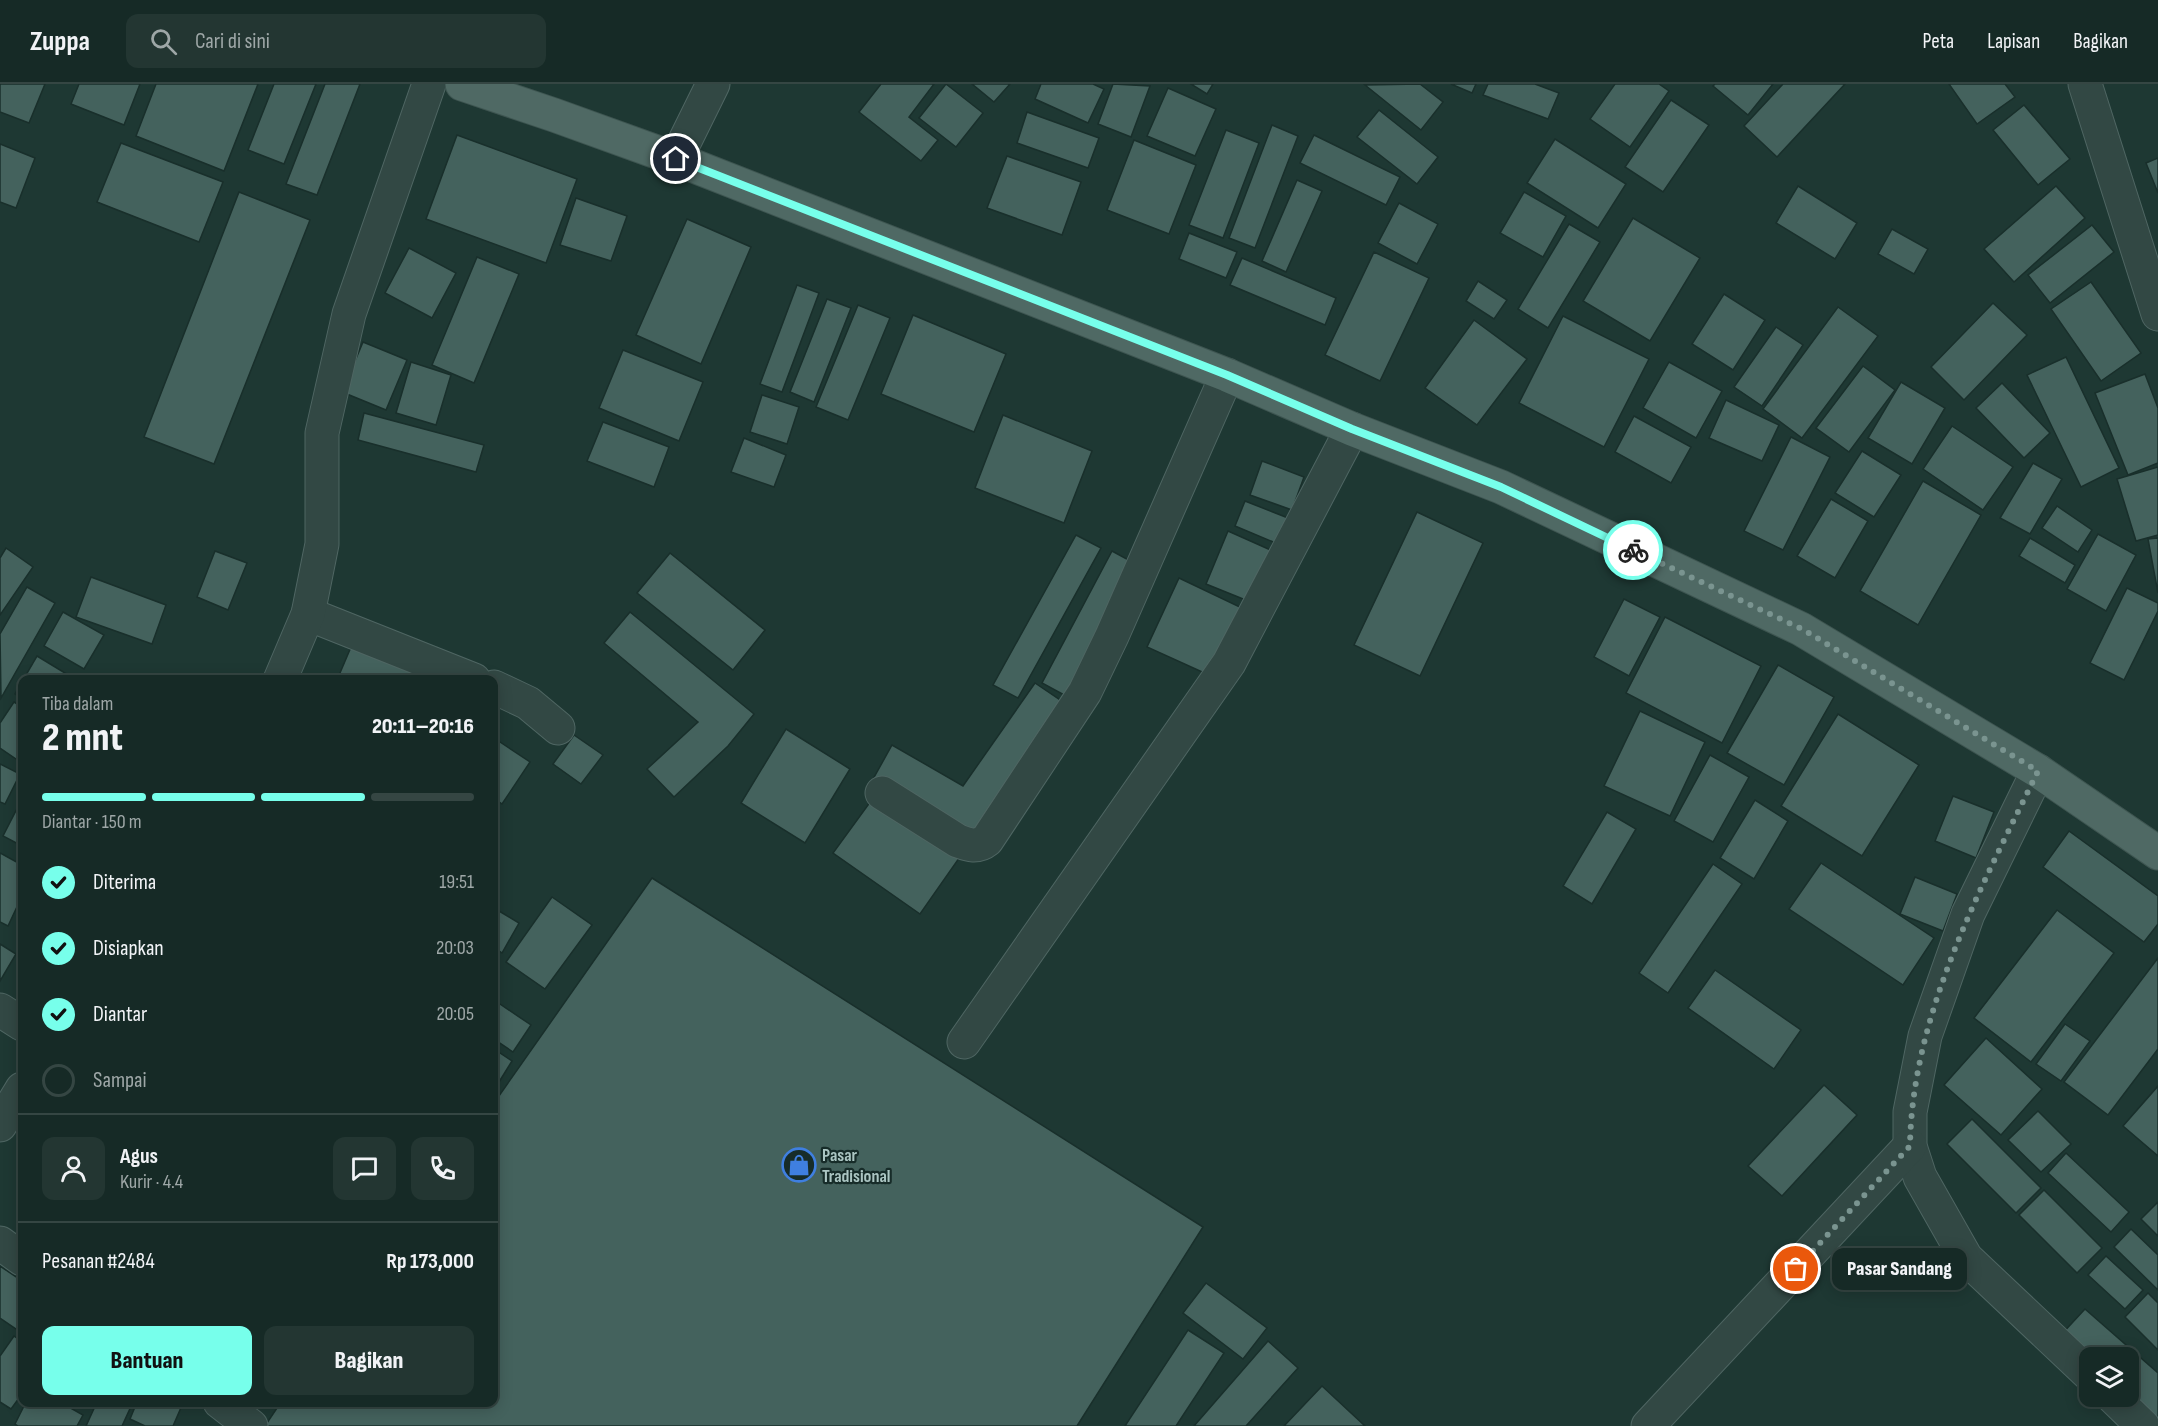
<!DOCTYPE html>
<html lang="id">
<head>
<meta charset="utf-8">
<style>
	body { margin:0; font-family:"Sofia Sans Condensed",sans-serif; background:#233632; color:#f1f3f6; height:100vh; display:flex; flex-direction:column; font-size:22px; white-space:nowrap }
	* { box-sizing:border-box; margin:0 }
	p { font-size:20px; color:#9ea7a7 }
	.icon { flex:none; width:33px; height:33px; fill:none; stroke:currentColor; stroke-width:2; stroke-linecap:round; stroke-linejoin:round }
	.map { position:relative; flex:1; overflow:hidden }
	.sheet { position:absolute; left:18px; top:591px; width:480px; height:732px; display:flex; flex-direction:column; background:#162a26; border-radius:12px; box-shadow:0 3px 15px #0003,0 0 0 2px #354643 }
	.sheet>* { flex:none }
	.fabs { position:absolute; left:2079px; top:1263px; display:grid; gap:12px }
	.fabs a { display:grid; place-items:center; width:60px; height:60px; border-radius:12px; background:#162a26; box-shadow:0 3px 15px #0003,0 0 0 2px #354643; font-size:30px }
	.pin { position:absolute; display:grid; place-items:center; width:51px; height:51px; color:#fff; margin:-26px; border:3px solid #fff; border-radius:50%; box-shadow:0 2px 6px #0007 }
	.courier { position:absolute; display:grid; place-items:center; width:60px; height:60px; margin:-30px; border:4px solid #77ffeb; border-radius:50%; background:#fff; color:#222; box-shadow:0 2px 8px #0007 }
	.bubble { position:absolute; height:42px; border-radius:12px; background:#162a26; box-shadow:0 3px 15px #0003,0 0 0 2px #354643; font-size:20px; font-weight:800; line-height:42px; text-align:center }
	.summary em { font-style:normal; font-weight:800 }
	.summary div { display:flex; flex-direction:column-reverse }
	.summary { display:flex; align-items:center; justify-content:space-between; height:102px; padding:0 24px }
	h1 { font-size:39px; font-weight:800; line-height:45px }
	.bar { display:grid; grid-template-columns:repeat(4,1fr); gap:9px 6px; align-content:center; height:72px; padding:0 24px }
	.bar i { height:8px; border-radius:4px; background:#354643 }
	.bar .current { background:#77ffeb }
	.bar p { grid-column:span 4 }
	.line { display:flex; align-items:center; gap:15px; padding:0 24px; border-top:2px solid #354643 }
	.line div { flex:1 }
	.round { display:grid; place-items:center; flex:none; width:63px; height:63px; border-radius:12px; background:#233632 }
	ol { padding:0 24px; list-style:none }
	li { display:flex; align-items:center; gap:18px; height:66px }
	li p { margin-inline-start:auto }
	li .icon { padding:6px; border-radius:50%; background:#77ffeb; color:#111; stroke-width:4 }
	li:last-child { color:#9ea7a7 }
	li i { width:33px; height:33px; border:3px solid #354643; border-radius:50% }
	.cta { display:flex; gap:12px; margin-top:auto; padding:12px 24px }
	.cta a { flex:1; height:69px; border-radius:12px; background:#77ffeb; color:#111; font-size:24px; font-weight:800; line-height:69px; text-align:center }
	.cta a+a { background:#233632; color:#f1f3f6 }
	header { display:flex; align-items:center; gap:36px; box-sizing:border-box; height:84px; padding:0 30px; background:#162a26; border-bottom:2px solid #354643 }
	header strong { font-size:28px }
	nav { display:flex; gap:33px; margin-inline-start:auto; font-size:21px }
	.search { width:420px; height:54px; background:#233632; display:flex; align-items:center; gap:15px; box-sizing:border-box; padding:0 21px; border-radius:12px; color:#9ea7a7; font-size:22px }
	.map>svg:first-child { display:block }
	.building { fill:#44625d; stroke:#192f2b; stroke-width:1.5 }
	.lines { fill:none; stroke-linecap:round; stroke-linejoin:round }
	.minor-casing { stroke:#4f6663; stroke-width:35 }
	.major-casing { stroke:#3e5551; stroke-width:35 }
	.minor { stroke:#324844; stroke-width:33 }
	.major { stroke:#4f6964; stroke-width:33 }
	.done { stroke:#7a9490; stroke-width:6; stroke-dasharray:0 10.8 }
	.route { stroke:#77ffeb; stroke-width:8 }
	.labels { text-anchor:middle; stroke-width:4.5; stroke-linejoin:round; paint-order:stroke }
	.poi-label { font-size:18px; font-weight:bold; fill:#abc5c2; stroke:#172c29; text-anchor:start }
</style>
</head>
<body>
<header>
<strong>Zuppa</strong>
<div class="search"><svg class="icon" aria-label="search" viewBox="0 0 24 24"><circle cx="10" cy="10" r="6"/><path d="M15 15l6 6"/></svg>Cari di sini</div>
<nav><a>Peta</a><a>Lapisan</a><a>Bagikan</a></nav>
</header>
<div class="map">
<svg width="2158" height="1342" viewBox="0 0 2158 1342">
	<rect width="100%" height="100%" fill="#1e3833"/>
	<g class="building">
		<path d="M 0,0 L 45,0 L 29,39 L 0,28 Z"/>
		<path d="M 79,0 L 140,0 L 124,41 L 71,20 Z"/>
		<path d="M 156,0 L 258,0 L 224,87 L 136,52 Z"/>
		<path d="M 274,0 L 316,0 L 284,80 L 248,66 Z"/>
		<path d="M 325,0 L 360,0 L 317,111 L 286,100 Z"/>
		<path d="M 881,0 L 934,0 L 909,33 L 938,56 L 921,77 L 859,28 Z"/>
		<path d="M 946,0 L 983,29 L 956,63 L 919,34 Z"/>
		<path d="M 972,0 L 1010,0 L 994,18 Z"/>
		<path d="M 1041,0 L 1093,0 L 1104,5 L 1088,39 L 1035,15 Z"/>
		<path d="M 1113,0 L 1150,2 L 1131,53 L 1098,40 Z"/>
		<path d="M 1191,0 L 1213,0 L 1207,10 Z"/>
		<path d="M 1420,0 L 1443,18 L 1421,46 L 1365,1 Z"/>
		<path d="M 1451,0 L 1476,0 L 1472,9 Z"/>
		<path d="M 1488,0 L 1535,0 L 1559,9 L 1548,35 L 1483,11 Z"/>
		<path d="M 1615,0 L 1659,0 L 1669,7 L 1630,63 L 1590,35 Z"/>
		<path d="M 1715,0 L 1773,0 L 1748,31 L 1713,2 Z"/>
		<path d="M 1783,0 L 1845,0 L 1777,73 L 1744,42 Z"/>
		<path d="M 1949,0 L 2005,0 L 2015,13 L 1977,40 Z"/>
		<path d="M 1168,4 L 1216,25 L 1195,72 L 1147,52 Z"/>
		<path d="M 1671,16 L 1709,41 L 1663,108 L 1625,83 Z"/>
		<path d="M 2024,21 L 2070,75 L 2038,101 L 1993,46 Z"/>
		<path d="M 1379,26 L 1438,73 L 1417,100 L 1357,53 Z"/>
		<path d="M 1027,28 L 1099,54 L 1088,84 L 1017,59 Z"/>
		<path d="M 1272,41 L 1298,52 L 1255,164 L 1229,154 Z"/>
		<path d="M 1226,46 L 1259,59 L 1223,154 L 1189,141 Z"/>
		<path d="M 457,51 L 577,95 L 546,179 L 426,135 Z"/>
		<path d="M 1314,51 L 1400,93 L 1386,121 L 1300,79 Z"/>
		<path d="M 1555,55 L 1626,100 L 1598,144 L 1527,99 Z"/>
		<path d="M 1134,56 L 1196,81 L 1169,150 L 1107,126 Z"/>
		<path d="M 121,59 L 223,98 L 199,158 L 97,118 Z"/>
		<path d="M 0,60 L 35,74 L 16,124 L 0,118 Z"/>
		<path d="M 1007,72 L 1081,98 L 1062,151 L 987,124 Z"/>
		<path d="M 2158,74 L 2158,109 L 2146,79 Z"/>
		<path d="M 1297,96 L 1322,107 L 1286,188 L 1262,177 Z"/>
		<path d="M 1798,102 L 1857,139 L 1835,175 L 1776,139 Z"/>
		<path d="M 2056,102 L 2085,134 L 2014,198 L 1984,165 Z"/>
		<path d="M 239,108 L 310,136 L 214,380 L 144,353 Z"/>
		<path d="M 1524,108 L 1566,132 L 1543,173 L 1500,149 Z"/>
		<path d="M 576,114 L 627,132 L 611,177 L 560,161 Z"/>
		<path d="M 1399,119 L 1438,140 L 1417,180 L 1378,159 Z"/>
		<path d="M 1633,134 L 1700,174 L 1650,257 L 1583,217 Z"/>
		<path d="M 687,135 L 751,163 L 701,280 L 636,251 Z"/>
		<path d="M 1569,140 L 1600,158 L 1548,244 L 1518,225 Z"/>
		<path d="M 2092,141 L 2114,168 L 2050,219 L 2028,191 Z"/>
		<path d="M 1892,145 L 1928,165 L 1914,190 L 1878,170 Z"/>
		<path d="M 1189,149 L 1237,168 L 1226,194 L 1179,175 Z"/>
		<path d="M 409,164 L 456,189 L 432,234 L 385,209 Z"/>
		<path d="M 1374,168 L 1429,194 L 1380,297 L 1325,271 Z"/>
		<path d="M 477,173 L 519,190 L 474,299 L 432,281 Z"/>
		<path d="M 1242,174 L 1336,214 L 1325,241 L 1230,201 Z"/>
		<path d="M 1478,197 L 1507,216 L 1494,235 L 1466,217 Z"/>
		<path d="M 2091,198 L 2141,269 L 2101,297 L 2051,225 Z"/>
		<path d="M 797,201 L 819,209 L 782,308 L 760,300 Z"/>
		<path d="M 1724,210 L 1765,236 L 1733,286 L 1692,260 Z"/>
		<path d="M 827,215 L 851,224 L 814,318 L 790,308 Z"/>
		<path d="M 1993,219 L 2027,251 L 1964,316 L 1931,283 Z"/>
		<path d="M 858,221 L 890,234 L 848,336 L 816,323 Z"/>
		<path d="M 1838,223 L 1878,252 L 1802,354 L 1763,325 Z"/>
		<path d="M 913,231 L 1006,270 L 974,348 L 881,310 Z"/>
		<path d="M 1563,232 L 1649,275 L 1604,363 L 1519,319 Z"/>
		<path d="M 1474,236 L 1527,275 L 1477,341 L 1425,304 Z"/>
		<path d="M 1776,243 L 1803,261 L 1762,322 L 1734,303 Z"/>
		<path d="M 363,258 L 407,276 L 386,326 L 342,308 Z"/>
		<path d="M 623,266 L 703,298 L 679,357 L 599,324 Z"/>
		<path d="M 2066,273 L 2119,384 L 2081,403 L 2027,291 Z"/>
		<path d="M 411,278 L 451,291 L 436,341 L 396,329 Z"/>
		<path d="M 1669,278 L 1722,307 L 1696,354 L 1643,324 Z"/>
		<path d="M 1863,282 L 1895,306 L 1849,368 L 1816,344 Z"/>
		<path d="M 2145,290 L 2158,324 L 2158,379 L 2128,391 L 2095,309 Z"/>
		<path d="M 1901,298 L 1945,324 L 1912,380 L 1868,354 Z"/>
		<path d="M 2002,299 L 2050,349 L 2024,374 L 1976,324 Z"/>
		<path d="M 762,311 L 799,323 L 787,360 L 750,348 Z"/>
		<path d="M 1726,316 L 1779,341 L 1762,377 L 1709,354 Z"/>
		<path d="M 364,329 L 484,361 L 476,388 L 358,356 Z"/>
		<path d="M 1003,331 L 1092,367 L 1064,439 L 975,404 Z"/>
		<path d="M 1634,332 L 1691,363 L 1671,399 L 1615,368 Z"/>
		<path d="M 603,338 L 669,363 L 654,403 L 587,377 Z"/>
		<path d="M 1952,342 L 2013,383 L 1983,426 L 1923,385 Z"/>
		<path d="M 1791,353 L 1830,373 L 1783,466 L 1744,447 Z"/>
		<path d="M 744,354 L 786,371 L 774,403 L 731,388 Z"/>
		<path d="M 1862,367 L 1901,391 L 1874,433 L 1835,409 Z"/>
		<path d="M 1262,377 L 1304,393 L 1292,426 L 1250,411 Z"/>
		<path d="M 2033,379 L 2062,395 L 2030,450 L 2000,434 Z"/>
		<path d="M 2158,383 L 2158,451 L 2136,457 L 2117,395 Z"/>
		<path d="M 1923,397 L 1981,431 L 1918,541 L 1860,507 Z"/>
		<path d="M 1831,415 L 1868,437 L 1835,494 L 1797,472 Z"/>
		<path d="M 1245,417 L 1288,434 L 1278,460 L 1235,442 Z"/>
		<path d="M 2057,422 L 2092,446 L 2078,468 L 2042,444 Z"/>
		<path d="M 1417,428 L 1483,459 L 1420,592 L 1354,561 Z"/>
		<path d="M 1228,447 L 1275,468 L 1253,519 L 1206,500 Z"/>
		<path d="M 2098,450 L 2136,471 L 2106,527 L 2067,505 Z"/>
		<path d="M 1076,451 L 1101,464 L 1018,614 L 993,601 Z"/>
		<path d="M 2030,454 L 2075,481 L 2065,499 L 2019,472 Z"/>
		<path d="M 2158,454 L 2158,509 L 2148,455 Z"/>
		<path d="M 6,464 L 33,483 L 0,531 L 0,474 Z"/>
		<path d="M 215,467 L 247,479 L 228,526 L 197,513 Z"/>
		<path d="M 1112,467 L 1136,480 L 1066,612 L 1042,599 Z"/>
		<path d="M 670,469 L 765,546 L 733,586 L 637,509 Z"/>
		<path d="M 91,493 L 166,521 L 152,560 L 76,533 Z"/>
		<path d="M 1179,494 L 1242,524 L 1211,592 L 1147,563 Z"/>
		<path d="M 27,503 L 55,519 L 1,614 L 0,550 Z"/>
		<path d="M 2127,504 L 2158,519 L 2158,527 L 2124,596 L 2090,579 Z"/>
		<path d="M 1624,515 L 1660,533 L 1629,592 L 1594,573 Z"/>
		<path d="M 63,528 L 104,551 L 84,585 L 44,562 Z"/>
		<path d="M 630,528 L 754,630 L 728,662 L 674,713 L 647,685 L 698,638 L 604,559 Z"/>
		<path d="M 1665,533 L 1761,582 L 1722,659 L 1626,609 Z"/>
		<path d="M 354,556 L 446,596 L 337,596 Z"/>
		<path d="M 37,572 L 70,592 L 68,596 L 23,596 Z"/>
		<path d="M 1778,581 L 1834,613 L 1784,701 L 1727,669 Z"/>
		<path d="M 22,597 L 22,614 L 15,610 Z"/>
		<path d="M 1035,599 L 1066,620 L 972,754 L 872,697 L 892,661 L 963,702 Z"/>
		<path d="M 14,618 L 22,623 L 22,672 L 19,677 L 0,664 L 0,639 Z"/>
		<path d="M 1640,627 L 1705,658 L 1670,732 L 1604,702 Z"/>
		<path d="M 1838,630 L 1919,681 L 1862,772 L 1781,722 Z"/>
		<path d="M 786,645 L 850,685 L 805,759 L 741,719 Z"/>
		<path d="M 574,651 L 603,671 L 581,700 L 553,680 Z"/>
		<path d="M 494,654 L 530,678 L 502,720 L 494,714 Z"/>
		<path d="M 1710,671 L 1749,693 L 1713,758 L 1674,737 Z"/>
		<path d="M 0,680 L 20,690 L 5,720 L 0,718 Z"/>
		<path d="M 876,710 L 962,770 L 920,830 L 833,769 Z"/>
		<path d="M 1953,712 L 1994,728 L 1976,774 L 1935,757 Z"/>
		<path d="M 22,715 L 22,762 L 3,752 Z"/>
		<path d="M 1755,716 L 1788,737 L 1754,795 L 1720,774 Z"/>
		<path d="M 1607,728 L 1636,745 L 1592,820 L 1563,802 Z"/>
		<path d="M 2069,747 L 2158,812 L 2158,840 L 2144,858 L 2043,783 Z"/>
		<path d="M 0,769 L 22,781 L 22,812 L 8,842 L 0,838 Z"/>
		<path d="M 1821,779 L 1934,854 L 1903,901 L 1789,825 Z"/>
		<path d="M 1713,780 L 1742,800 L 1668,909 L 1639,889 Z"/>
		<path d="M 1915,793 L 1957,810 L 1943,847 L 1900,830 Z"/>
		<path d="M 652,794 L 1203,1143 L 1077,1342 L 265,1342 L 281,1318 L 494,1318 L 494,1019 Z"/>
		<path d="M 552,813 L 592,841 L 545,905 L 506,878 Z"/>
		<path d="M 494,824 L 519,839 L 502,869 L 494,863 Z"/>
		<path d="M 2057,826 L 2114,869 L 2031,978 L 1974,934 Z"/>
		<path d="M 0,860 L 16,870 L 0,897 Z"/>
		<path d="M 2158,874 L 2158,965 L 2108,1031 L 2064,998 Z"/>
		<path d="M 1715,886 L 1801,946 L 1774,985 L 1688,924 Z"/>
		<path d="M 494,916 L 531,941 L 513,968 L 494,955 Z"/>
		<path d="M 2065,940 L 2090,957 L 2061,997 L 2036,980 Z"/>
		<path d="M 1986,954 L 2042,1005 L 2001,1051 L 1944,1001 Z"/>
		<path d="M 494,965 L 512,977 L 494,1006 Z"/>
		<path d="M 1824,1001 L 1857,1031 L 1782,1112 L 1748,1082 Z"/>
		<path d="M 2158,1002 L 2158,1072 L 2123,1042 Z"/>
		<path d="M 2038,1027 L 2071,1060 L 2041,1088 L 2008,1056 Z"/>
		<path d="M 1972,1035 L 2041,1104 L 2016,1129 L 1947,1060 Z"/>
		<path d="M 2066,1069 L 2129,1128 L 2111,1148 L 2048,1089 Z"/>
		<path d="M 2044,1106 L 2102,1164 L 2077,1189 L 2019,1131 Z"/>
		<path d="M 2158,1118 L 2158,1152 L 2141,1135 Z"/>
		<path d="M 2131,1145 L 2158,1171 L 2158,1206 L 2114,1163 Z"/>
		<path d="M 2106,1172 L 2143,1206 L 2125,1225 L 2088,1191 Z"/>
		<path d="M 0,1182 L 22,1197 L 22,1249 L 0,1234 Z"/>
		<path d="M 1206,1199 L 1267,1244 L 1243,1275 L 1183,1229 Z"/>
		<path d="M 2148,1209 L 2158,1219 L 2158,1266 L 2125,1233 Z"/>
		<path d="M 2085,1225 L 2158,1289 L 2158,1339 L 2128,1312 L 2128,1274 L 2090,1274 L 2060,1252 Z"/>
		<path d="M 1188,1246 L 1224,1269 L 1176,1342 L 1125,1342 Z"/>
		<path d="M 14,1252 L 22,1258 L 22,1310 L 11,1325 L 0,1318 L 0,1272 Z"/>
		<path d="M 1268,1257 L 1298,1284 L 1246,1342 L 1194,1342 Z"/>
		<path d="M 1322,1302 L 1365,1342 L 1284,1342 Z"/>
		<path d="M 26,1318 L 60,1318 L 83,1331 L 77,1342 L 18,1342 L 15,1340 Z"/>
		<path d="M 97,1318 L 133,1318 L 122,1342 L 86,1342 Z"/>
		<path d="M 137,1318 L 181,1318 L 183,1319 L 173,1342 L 145,1342 L 130,1335 Z"/>
	</g>
	<g class="lines">
		<defs>
			<g id="minor">
				<path d="M 2085,0 L 2158,230"/>
				<path d="M 676,75 L 713,0"/>
				<path d="M 308,530 L 474,596"/>
				<path d="M 280,596 L 308,530 L 322,460 L 322,349 L 349,230 L 429,0"/>
				<path d="M 494,603 L 528,619 L 558,644"/>
				<path d="M 2038,687 L 1968,830 L 1925,952 L 1910,1028 L 1910,1062 L 1920,1093 L 1966,1174 L 2090,1291"/>
				<path d="M 882,709 L 958,757 C 969,761 977,764 987,756 L 1085,608 L 1112,552 L 1227,291"/>
				<path d="M 0,926 L 22,940"/>
				<path d="M 964,958 L 1229,579 L 1352,345"/>
				<path d="M 0,1041 L 22,1005"/>
				<path d="M 0,1159 L 22,1175"/>
				<path d="M 2112,1312 L 2143,1342"/>
				<path d="M 220,1318 L 251,1342"/>
				<path d="M 1648,1342 L 1910,1062"/>
			</g>
			<path id="major" d="M 462,0 L 554,31 L 676,75 L 1227,291 L 1352,345 L 1501,403 L 1801,545 L 2038,687 L 2158,769"/>
		</defs>
		<use href="#minor" class="minor-casing"/>
		<use href="#major" class="major-casing"/>
		<use href="#minor" class="minor"/>
		<use href="#major" class="major"/>
	</g>
	<g class="lines">
		<path class="done" d="M 1633,466 L 1802,545 L 2038,687 C 1981,804 1912,930 1910,1062 L 1796,1185"/>
		<path class="route" d="M 676,75 L 1227,291 L 1352,345 L 1501,403 L 1633,466"/>
	</g>
	<defs>
		<symbol id="shop-ring" viewBox="-11 -11 22 22"><circle r="9.5" fill="#172c29" stroke="#3f7fe0" stroke-width="1.5"/><path d="M-5-2.5h2.3a2.7 3.5 0 0 1 5.4 0H5L5.5 6h-11ZM-1.5-2.5h3a1.5 2.3 0 0 0-3 0Z" fill="#3f7fe0"/></symbol>
	</defs>
	<g fill-rule="evenodd">
		<use href="#shop-ring" x="780" y="1062" width="38" height="38"/>
	</g>
	<g class="labels">
		<g class="poi-label">
			<text x="822" y="1077">Pasar<tspan x="822" dy="21">Tradisional</tspan></text>
		</g>
	</g>
</svg>
<div class="fabs">
<a><svg class="icon" aria-label="layers" viewBox="0 0 24 24"><path d="M12 4l9 5-9 5-9-5zM3 14l9 5 9-5"/></svg></a>
</div>
<div class="pin" style="left:1796px;top:1185px;background:#ea580c"><svg class="icon" aria-label="bag" viewBox="0 0 24 24"><path d="M5 8h14l-1 12H6zM9 8a3 3 0 0 1 6 0"/></svg></div>
<div class="pin" style="left:676px;top:75px;background:#1f2937"><svg class="icon" aria-label="home" viewBox="0 0 24 24"><path d="M3 11l9-7 9 7M6 9v11h12V9"/></svg></div>
<div class="courier" style="left:1633px;top:466px"><svg class="icon" aria-label="bike" viewBox="0 0 24 24"><circle cx="6" cy="16" r="4"/><circle cx="18" cy="16" r="4"/><path d="M6 16l4-8h5l3 8M10 8l3 8H6M13 5h3"/></svg></div>
<div class="bubble" style="left:1832px;top:1164px;width:135px">Pasar Sandang</div>
<section class="sheet">
<div class="summary"><div><h1>2 mnt</h1><p>Tiba dalam</p></div><em>20:11–20:16</em></div>
<div class="bar"><i class="current"></i><i class="current"></i><i class="current"></i><i></i><p>Diantar · 150 m</p></div>
<ol>
<li><svg class="icon" aria-label="check" viewBox="0 0 24 24"><path d="M5 12l5 5 9-10"/></svg>Diterima<p>19:51</p></li>
<li><svg class="icon" aria-label="check" viewBox="0 0 24 24"><path d="M5 12l5 5 9-10"/></svg>Disiapkan<p>20:03</p></li>
<li><svg class="icon" aria-label="check" viewBox="0 0 24 24"><path d="M5 12l5 5 9-10"/></svg>Diantar<p>20:05</p></li>
<li><i></i>Sampai</li>
</ol>
<div class="line" style="height:108px"><a class="round"><svg class="icon" aria-label="person" viewBox="0 0 24 24"><circle cx="12" cy="8" r="4"/><path d="M4 21q1-7 8-7t8 7"/></svg></a><div><b>Agus</b><p>Kurir · 4.4</p></div><a class="round"><svg class="icon" aria-label="chat" viewBox="0 0 24 24"><path d="M4 5h16v11H9l-5 4z"/></svg></a><a class="round"><svg class="icon" aria-label="phone" viewBox="0 0 24 24"><path d="M5 4h4l2 5-3 2q2 4 5 5l2-3 5 2v4C11 20 4 13 5 4z"/></svg></a></div>
<div class="line" style="height:78px"><div>Pesanan #2484</div><b>Rp 173,000</b></div>
<div class="cta"><a>Bantuan</a><a>Bagikan</a></div>
</section>
</div>
</body>
</html>
